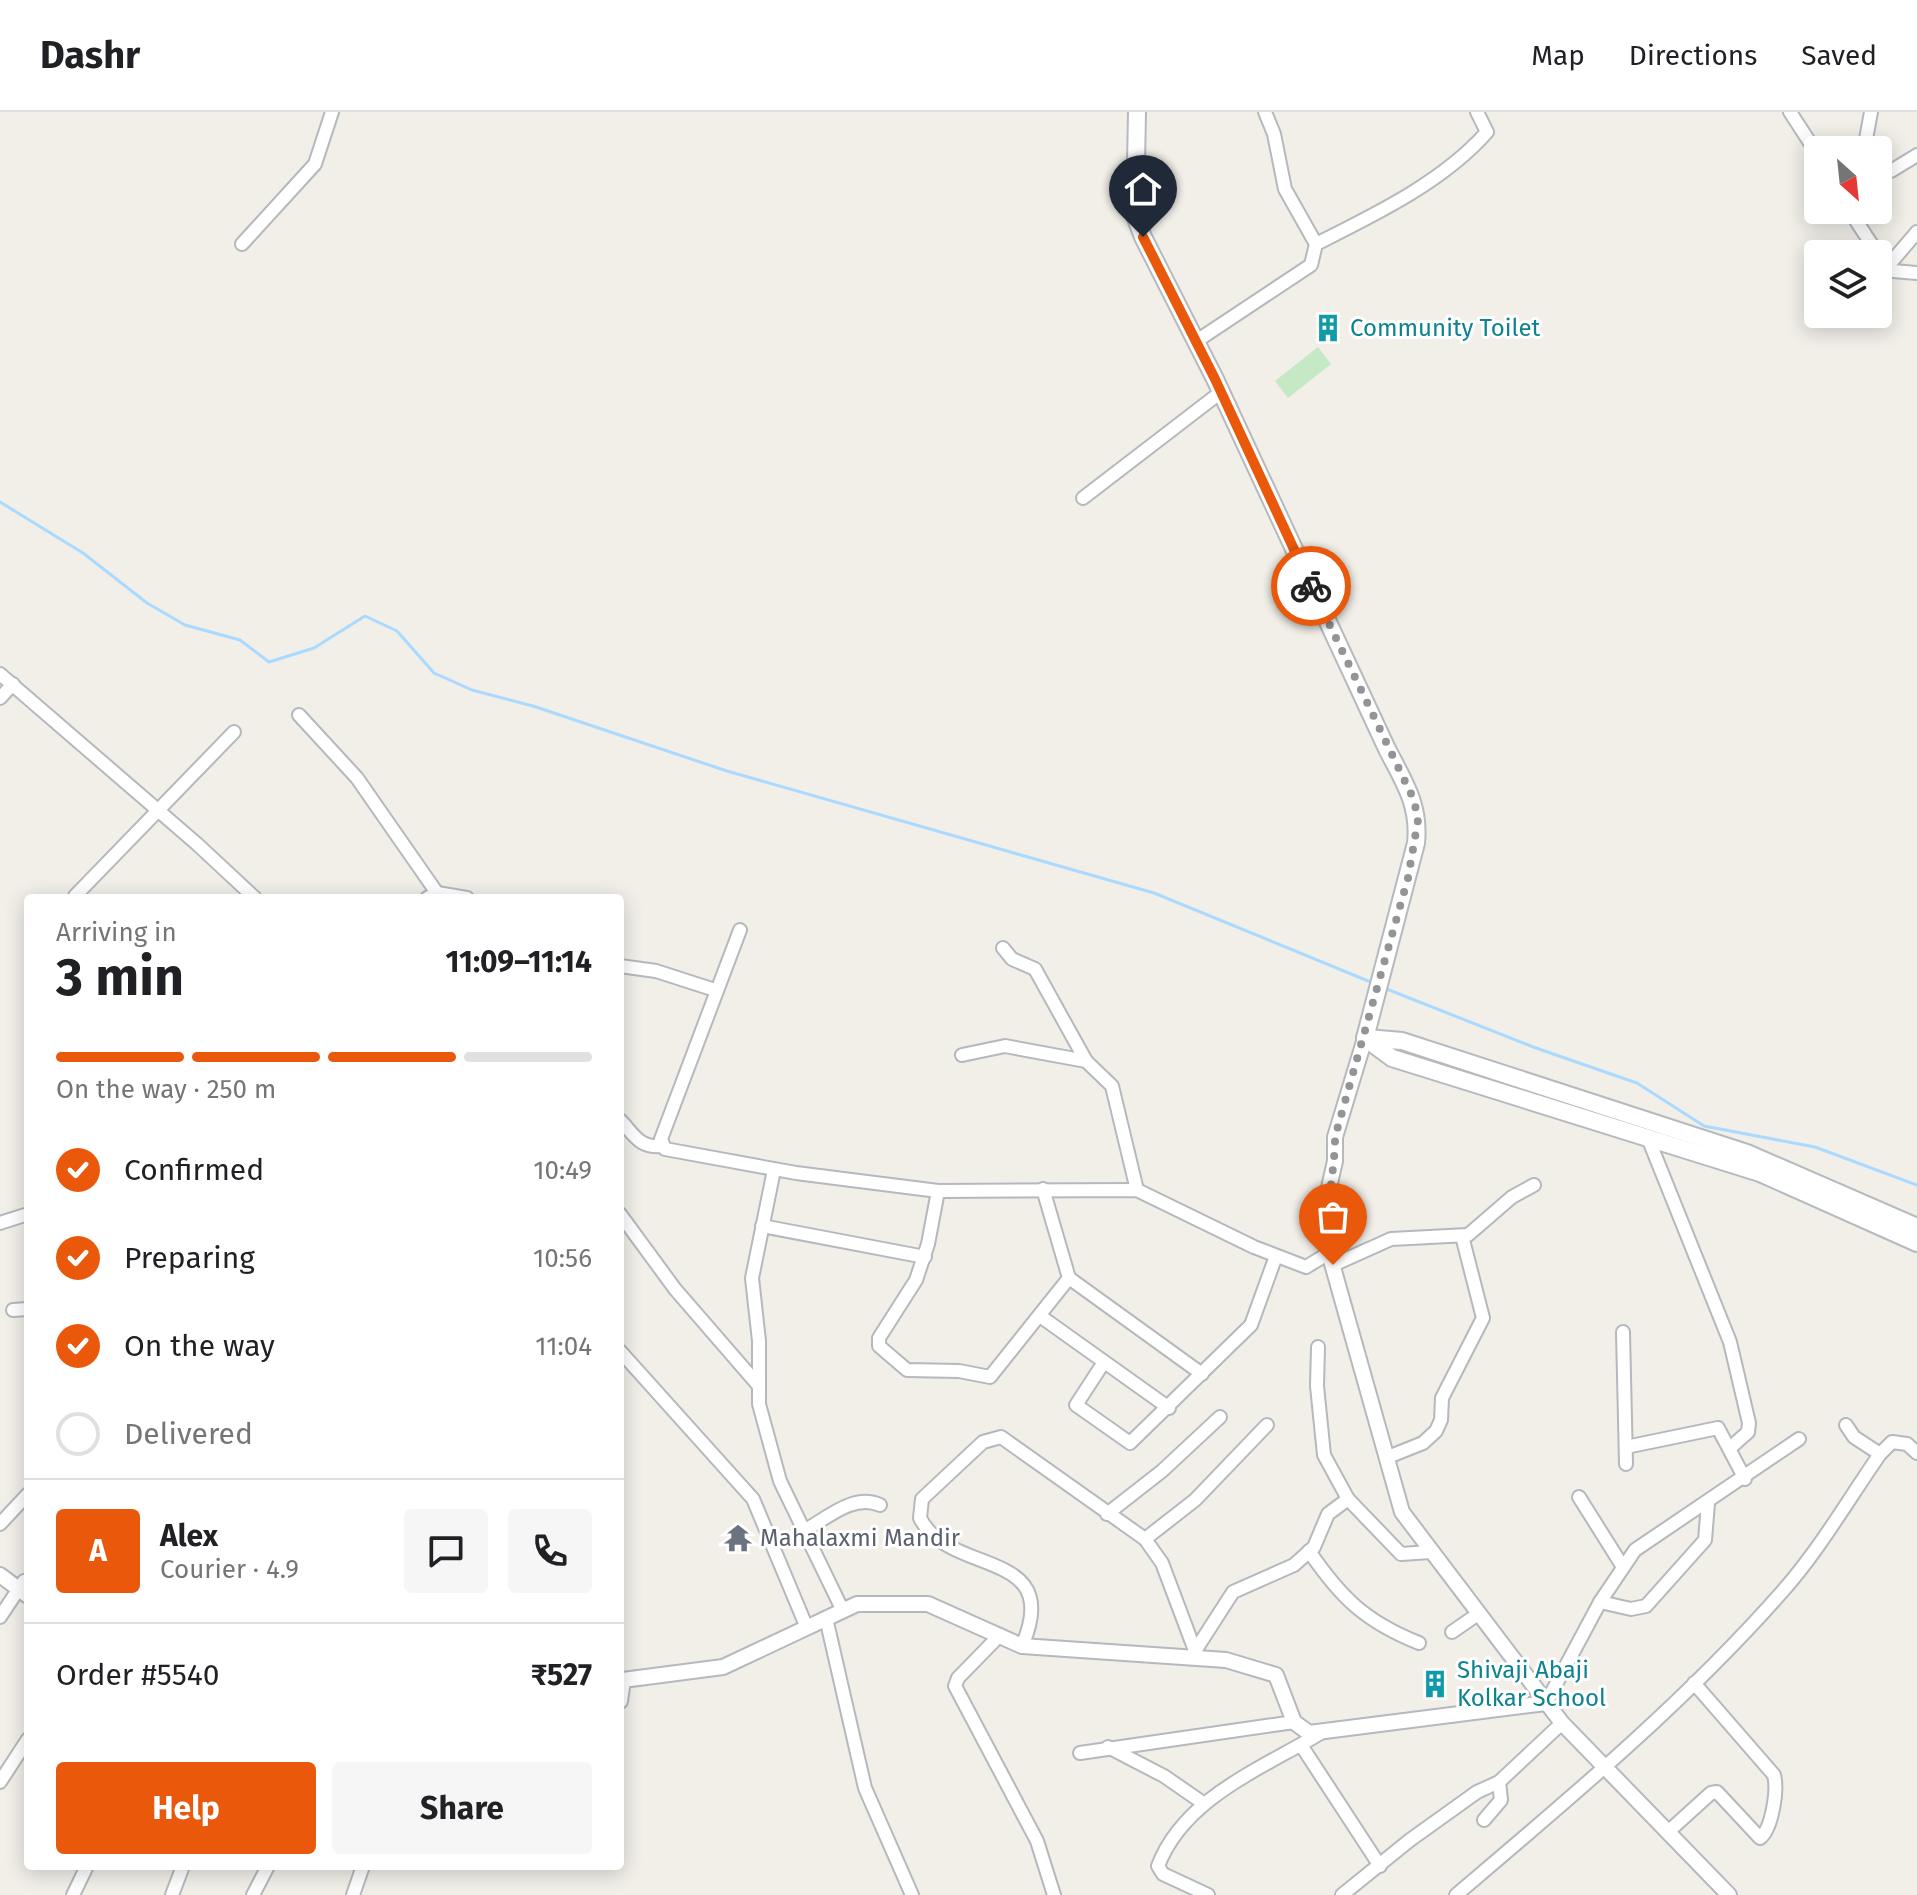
<!DOCTYPE html>
<html lang="en">
<head>
<meta charset="utf-8">
<style>
	body { margin:0; font-family:"Fira Sans",sans-serif; background:#f6f6f6; color:#202124; height:100vh; display:flex; flex-direction:column; font-size:30px; white-space:nowrap }
	* { box-sizing:border-box; margin:0 }
	p { font-size:26px; color:#757577 }
	.icon { flex:none; width:44px; height:44px; fill:none; stroke:currentColor; stroke-width:2; stroke-linecap:round; stroke-linejoin:round }
	.map { position:relative; flex:1; overflow:hidden }
	.sheet { position:absolute; left:24px; top:782px; width:600px; height:976px; display:flex; flex-direction:column; background:#fff; border-radius:8px; box-shadow:0 4px 20px #0003 }
	.sheet>* { flex:none }
	.needle { width:52px; rotate:153deg }
	.buttons { position:absolute; left:1804px; top:24px; display:grid; gap:16px }
	.buttons a { display:grid; place-items:center; width:88px; height:88px; border-radius:8px; background:#fff; box-shadow:0 4px 20px #0003; font-size:40px }
	.pin { position:absolute; display:grid; place-items:center; width:68px; height:68px; color:#fff; margin:-82px -34px; border-radius:50% 50% 50% 0; rotate:-45deg; box-shadow:0 0 8px #0007 }
	.pin .icon { rotate:45deg }
	.courier { position:absolute; display:grid; place-items:center; width:80px; height:80px; margin:-40px; border:6px solid #ea580c; border-radius:50%; background:#fff; color:#222; box-shadow:0 2px 10px #0007 }
	.head em { font-style:normal; font-weight:700 }
	.head div { display:flex; flex-direction:column-reverse }
	.head { display:flex; align-items:center; justify-content:space-between; height:136px; padding:0 32px }
	h1 { font-size:52px; font-weight:700; line-height:60px }
	.bar { display:grid; grid-template-columns:repeat(4,1fr); gap:12px 8px; align-content:center; height:96px; padding:0 32px }
	.bar i { height:10px; border-radius:6px; background:#e0e0e0 }
	.bar .current { background:#ea580c }
	.bar p { grid-column:span 4 }
	.line { display:flex; align-items:center; gap:20px; padding:0 32px; border-top:2px solid #e0e0e0 }
	.line div { flex:1 }
	.round { display:grid; place-items:center; flex:none; width:84px; height:84px; border-radius:8px; background:#f6f6f6 }
	ol { padding:0 32px; list-style:none }
	li { display:flex; align-items:center; gap:24px; height:88px }
	li p { margin-inline-start:auto }
	li .icon { padding:8px; border-radius:50%; background:#ea580c; color:#fff; stroke-width:4 }
	li:last-child { color:#757577 }
	li i { width:44px; height:44px; border:4px solid #e0e0e0; border-radius:50% }
	.action { display:flex; gap:16px; margin-top:auto; padding:16px 32px }
	.action a { flex:1; height:92px; border-radius:8px; background:#ea580c; color:#fff; font-size:32px; font-weight:700; line-height:92px; text-align:center }
	.action a+a { background:#f6f6f6; color:#202124 }
	header { display:flex; align-items:center; gap:48px; box-sizing:border-box; height:112px; padding:0 40px; background:#fff; border-bottom:2px solid #e0e0e0 }
	header strong { font-size:38px }
	nav { display:flex; gap:44px; margin-inline-start:auto; font-size:28px }
	.map>svg:first-child { display:block }
	.green { fill:#c5e8c5 }
	.lines { fill:none; stroke-linecap:round; stroke-linejoin:round }
	.stream { stroke:#aadaff; stroke-width:3 }
	.minor-casing { stroke:#b5b8bc; stroke-width:16 }
	.tertiary-casing { stroke:#b5b8bc; stroke-width:18 }
	.secondary-casing { stroke:#b6babf; stroke-width:20 }
	.minor { stroke:#fff; stroke-width:12 }
	.tertiary { stroke:#fff; stroke-width:14 }
	.secondary { stroke:#fff; stroke-width:16 }
	.done { stroke:#929495; stroke-width:8; stroke-dasharray:0 14.4 }
	.route { stroke:#ea580c; stroke-width:10 }
	.labels { text-anchor:middle; stroke-width:6; stroke-linejoin:round; paint-order:stroke }
	.culture-label { font-size:24px; fill:#0d838f; stroke:#fff; text-anchor:start }
	.worship-label { font-size:24px; fill:#5b616d; stroke:#fff; text-anchor:start }
</style>
</head>
<body>
<header>
<strong>Dashr</strong>
<nav><a>Map</a><a>Directions</a><a>Saved</a></nav>
</header>
<div class="map">
<svg width="1917" height="1783" viewBox="0 0 1917 1783">
	<rect width="100%" height="100%" fill="#f1efe8"/>
	<path class="green" d="M 1318,235 L 1331,252 L 1288,286 L 1275,269 Z"/>
	<g class="lines">
		<g class="stream">
			<path d="M 0,390 L 83,441 L 147,491 L 185,513 L 240,528 L 269,550 L 314,536 L 365,504 L 397,519 L 434,561 L 472,578 L 533,594 L 727,659 L 1154,781 L 1373,871"/>
			<path d="M 1384,876 L 1536,936 L 1637,971 L 1704,1014 L 1815,1035 L 1917,1073"/>
		</g>
		<defs>
			<g id="minor">
				<path d="M 1265,0 L 1274,22 L 1285,77 L 1316,132"/>
				<path d="M 1790,0 L 1818,43"/>
				<path d="M 1864,38 L 1871,0"/>
				<path d="M 1878,60 L 1891,59 L 1917,43"/>
				<path d="M 1849,98 L 1878,142"/>
				<path d="M 242,132 L 315,52 L 332,0"/>
				<path d="M 1878,143 L 1893,159 L 1917,161"/>
				<path d="M 1887,155 L 1917,120"/>
				<path d="M 1195,230 L 1311,153 L 1316,132 C 1374,103 1443,70 1487,20 L 1477,0"/>
				<path d="M 1083,386 L 1221,280"/>
				<path d="M 0,562 L 197,732 L 255,786"/>
				<path d="M 0,586 L 13,572"/>
				<path d="M 299,603 L 357,666 L 437,781"/>
				<path d="M 75,784 L 234,620"/>
				<path d="M 427,786 L 437,781 L 467,786"/>
				<path d="M 740,818 L 661,1027 L 665,1037 L 796,1061 L 938,1079 L 1137,1078 L 1254,1135 L 1306,1155 L 1329,1141"/>
				<path d="M 1003,836 L 1012,847 L 1035,857 L 1086,949 L 1112,974 L 1137,1078"/>
				<path d="M 620,854 L 656,859 L 715,878"/>
				<path d="M 962,943 L 1005,934 L 1086,949"/>
				<path d="M 620,1008 C 634,1022 638,1036 662,1034"/>
				<path d="M 1648,1026 L 1730,1230 L 1749,1311 L 1748,1320 L 1730,1336"/>
				<path d="M 774,1058 L 752,1166 L 759,1229 L 759,1292 L 780,1369 L 843,1499"/>
				<path d="M 938,1079 L 928,1132 L 916,1168 L 879,1226 L 879,1234 L 907,1258 L 959,1259 L 990,1265 L 1069,1166 L 1043,1077"/>
				<path d="M 620,1102 L 675,1177 L 759,1274"/>
				<path d="M 0,1111 L 28,1102"/>
				<path d="M 762,1114 L 925,1145"/>
				<path d="M 1333,1153 L 1391,1127 L 1468,1123 L 1512,1085 L 1534,1073"/>
				<path d="M 1069,1166 L 1202,1262"/>
				<path d="M 13,1198 L 28,1197"/>
				<path d="M 1040,1204 L 1169,1296"/>
				<path d="M 1623,1220 L 1626,1352"/>
				<path d="M 620,1239 L 753,1387 L 807,1516"/>
				<path d="M 1104,1250 L 1076,1293 L 1130,1331 L 1251,1213 L 1276,1144"/>
				<path d="M 1846,1313 L 1854,1325 L 1880,1342"/>
				<path d="M 1626,1335 L 1718,1316 L 1745,1367"/>
				<path d="M 1388,1345 L 1423,1331 L 1436,1319 L 1441,1308 L 1442,1286 L 1483,1206 L 1462,1124"/>
				<path d="M 1579,1385 L 1623,1455"/>
				<path d="M 1348,1387 L 1401,1442 L 1430,1440"/>
				<path d="M 1107,1402 L 1162,1359 L 1220,1305"/>
				<path d="M 0,1412 L 28,1382"/>
				<path d="M 804,1419 C 827,1406 854,1381 880,1393"/>
				<path d="M 1145,1427 L 1162,1451 L 1197,1544"/>
				<path d="M 1309,1439 C 1341,1486 1366,1510 1419,1531"/>
				<path d="M 1600,1490 L 1631,1497 L 1646,1494 L 1705,1428 L 1708,1391"/>
				<path d="M 0,1505 L 24,1469"/>
				<path d="M 826,1506 L 865,1676 L 912,1783"/>
				<path d="M 1452,1520 L 1478,1502"/>
				<path d="M 1000,1523 L 958,1566 L 955,1574 L 1037,1729 L 1054,1783"/>
				<path d="M 1022,1534 C 1065,1435 949,1465 920,1406 L 922,1387 L 983,1330 L 1001,1325 L 1145,1427 L 1195,1388 L 1267,1313"/>
				<path d="M 1195,1539 L 1233,1480 L 1294,1453 L 1314,1435 L 1328,1402 L 1348,1387 L 1324,1343 L 1317,1274 L 1318,1235"/>
				<path d="M 1546,1591 L 1600,1490 L 1635,1438 L 1799,1327"/>
				<path d="M 1301,1633 L 1380,1754"/>
				<path d="M 1108,1635 L 1164,1664 L 1203,1691"/>
				<path d="M 1080,1641 L 1294,1610"/>
				<path d="M 0,1670 L 28,1627"/>
				<path d="M 1484,1708 L 1501,1688 L 1499,1670"/>
				<path d="M 1669,1719 L 1711,1681 L 1717,1680 L 1760,1726 C 1772,1717 1778,1678 1774,1663 L 1694,1571"/>
				<path d="M 73,1783 L 87,1754"/>
				<path d="M 172,1783 L 183,1754"/>
				<path d="M 253,1783 L 268,1754"/>
				<path d="M 353,1783 L 363,1754"/>
				<path d="M 1208,1783 L 1163,1762 L 1158,1754 C 1184,1686 1261,1657 1319,1622"/>
				<path d="M 1342,1783 L 1410,1728 L 1477,1680 L 1499,1670 L 1562,1611"/>
				<path d="M 1456,1783 C 1569,1687 1683,1592 1781,1481 C 1818,1440 1848,1388 1880,1342 L 1892,1330 L 1907,1332 L 1917,1341"/>
			</g>
			<g id="tertiary">
				<path d="M 1365,926 L 1335,1025 L 1335,1049 L 1328,1080 L 1329,1141 L 1402,1400 L 1562,1611 L 1729,1783"/>
				<path d="M 0,1463 L 28,1484"/>
				<path d="M 620,1589 L 623,1568 L 723,1555 L 857,1492 L 928,1492 L 1022,1534 L 1226,1548 L 1276,1563 L 1294,1610 L 1309,1621 L 1546,1591"/>
			</g>
			<g id="secondary">
				<path d="M 1137,0 L 1135,104 L 1143,125 L 1215,267 L 1387,637 C 1404,670 1420,693 1416,731 L 1365,926"/>
				<path d="M 1365,926 L 1392,946 L 1760,1061 L 1917,1131"/>
				<path d="M 1367,926 L 1402,929 L 1747,1041 L 1917,1115"/>
			</g>
		</defs>
		<use href="#minor" class="minor-casing"/>
		<use href="#tertiary" class="tertiary-casing"/>
		<use href="#secondary" class="secondary-casing"/>
		<use href="#minor" class="minor"/>
		<use href="#tertiary" class="tertiary"/>
		<use href="#secondary" class="secondary"/>
	</g>
	<g class="lines">
		<path class="done" d="M 1311,474 L 1414,688 L 1418,708 L 1408,766 L 1335,1025 C 1335,1068 1320,1110 1333,1153"/>
		<path class="route" d="M 1143,125 L 1215,267 L 1311,474"/>
	</g>
	<defs>
		<symbol id="building-bare" viewBox="-9 -9 18 18"><path d="M-4-6H4V6H1V3H-1V6H-4ZM-2.5-4.3h1.7v1.8h-1.7ZM.8-4.3h1.7v1.8H.8ZM-2.5-1h1.7V.8h-1.7ZM.8-1h1.7V.8H.8Z" fill="#0f9aa8" stroke="#fff" stroke-width="2.5" paint-order="stroke"/></symbol>
		<symbol id="temple-bare" viewBox="-9 -9 18 18"><path d="M0-6L5-2H3V0L6.5 2.5H4V6H1.5V3h-3V6H-4V2.5H-6.5L-3 0V-2H-5Z" fill="#6b7280" stroke="#fff" stroke-width="2.5" paint-order="stroke"/></symbol>
	</defs>
	<g fill-rule="evenodd">
		<use href="#building-bare" x="1308" y="196" width="40" height="40"/>
		<use href="#temple-bare" x="718" y="1406" width="40" height="40"/>
		<use href="#building-bare" x="1415" y="1552" width="40" height="40"/>
	</g>
	<g class="labels">
		<g class="culture-label">
			<text x="1350" y="224">Community Toilet</text>
			<text x="1457" y="1566">Shivaji Abaji<tspan x="1457" dy="28">Kolkar School</tspan></text>
		</g>
		<g class="worship-label">
			<text x="760" y="1434">Mahalaxmi Mandir</text>
		</g>
	</g>
</svg>
<div class="buttons">
<a><svg class="needle" viewBox="-14 -14 28 28"><path d="M0-13l5 13h-10z" fill="#e53935"/><path d="M0 13l5-13h-10z" fill="#757577"/></svg></a>
<a><svg class="icon" aria-label="layers" viewBox="0 0 24 24"><path d="M12 4l9 5-9 5-9-5zM3 14l9 5 9-5"/></svg></a>
</div>
<div class="pin" style="left:1333px;top:1153px;background:#ea580c"><svg class="icon" aria-label="bag" viewBox="0 0 24 24"><path d="M5 8h14l-1 12H6zM9 8a3 3 0 0 1 6 0"/></svg></div>
<div class="pin" style="left:1143px;top:125px;background:#1f2937"><svg class="icon" aria-label="home" viewBox="0 0 24 24"><path d="M3 11l9-7 9 7M6 9v11h12V9"/></svg></div>
<div class="courier" style="left:1311px;top:474px"><svg class="icon" aria-label="bike" viewBox="0 0 24 24"><circle cx="6" cy="16" r="4"/><circle cx="18" cy="16" r="4"/><path d="M6 16l4-8h5l3 8M10 8l3 8H6M13 5h3"/></svg></div>
<section class="sheet">
<div class="head"><div><h1>3 min</h1><p>Arriving in</p></div><em>11:09–11:14</em></div>
<div class="bar"><i class="current"></i><i class="current"></i><i class="current"></i><i></i><p>On the way · 250 m</p></div>
<ol>
<li><svg class="icon" aria-label="check" viewBox="0 0 24 24"><path d="M5 12l5 5 9-10"/></svg>Confirmed<p>10:49</p></li>
<li><svg class="icon" aria-label="check" viewBox="0 0 24 24"><path d="M5 12l5 5 9-10"/></svg>Preparing<p>10:56</p></li>
<li><svg class="icon" aria-label="check" viewBox="0 0 24 24"><path d="M5 12l5 5 9-10"/></svg>On the way<p>11:04</p></li>
<li><i></i>Delivered</li>
</ol>
<div class="line" style="height:144px"><b class="round" style="background:#ea580c;color:#fff">A</b><div><b>Alex</b><p>Courier · 4.9</p></div><a class="round"><svg class="icon" aria-label="chat" viewBox="0 0 24 24"><path d="M4 5h16v11H9l-5 4z"/></svg></a><a class="round"><svg class="icon" aria-label="phone" viewBox="0 0 24 24"><path d="M5 4h4l2 5-3 2q2 4 5 5l2-3 5 2v4C11 20 4 13 5 4z"/></svg></a></div>
<div class="line" style="height:104px"><div>Order #5540</div><b>₹527</b></div>
<div class="action"><a>Help</a><a>Share</a></div>
</section>
</div>
</body>
</html>
